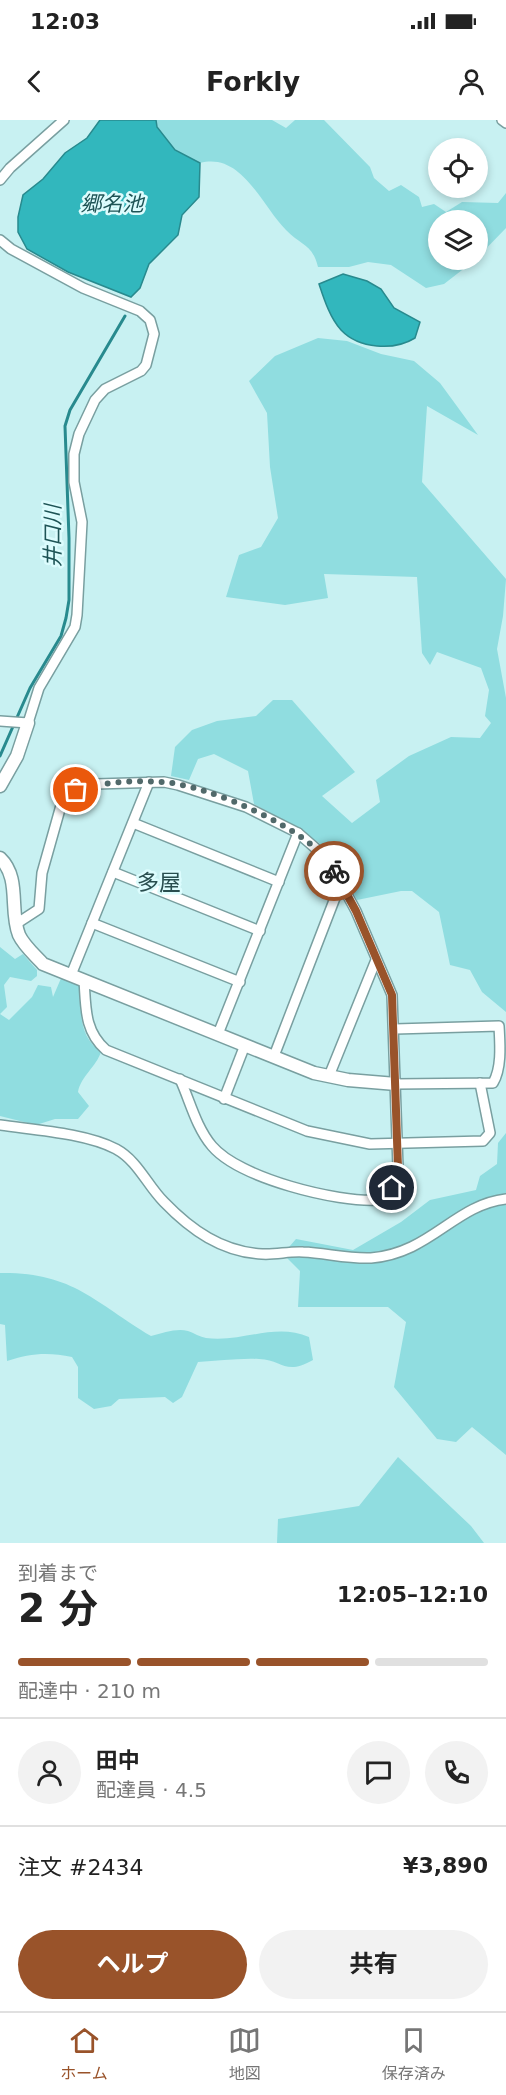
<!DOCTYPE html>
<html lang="ja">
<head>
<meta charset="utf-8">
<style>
	body { margin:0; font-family:"DejaVu Sans","Noto Sans JP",sans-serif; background:#f2f2f2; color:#222; height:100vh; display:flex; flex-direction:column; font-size:22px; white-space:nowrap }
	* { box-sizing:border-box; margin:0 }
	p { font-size:20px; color:#767676 }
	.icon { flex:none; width:33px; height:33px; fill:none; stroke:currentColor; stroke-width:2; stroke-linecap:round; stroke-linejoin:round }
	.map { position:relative; height:1423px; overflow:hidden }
	.details { display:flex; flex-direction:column; background:#fff; flex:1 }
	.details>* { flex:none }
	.fabs { position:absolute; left:428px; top:18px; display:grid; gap:12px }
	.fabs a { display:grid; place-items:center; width:60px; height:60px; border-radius:50%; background:#fff; box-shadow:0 3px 9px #0003; font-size:30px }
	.pin { position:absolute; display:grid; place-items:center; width:51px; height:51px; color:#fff; margin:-26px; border:3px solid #fff; border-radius:50%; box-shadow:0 2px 6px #0007 }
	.courier { position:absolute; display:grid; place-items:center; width:60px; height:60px; margin:-30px; border:4px solid #99532a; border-radius:50%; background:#fff; color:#222; box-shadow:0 2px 8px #0007 }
	.head em { font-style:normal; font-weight:700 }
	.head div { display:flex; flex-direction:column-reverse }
	.head { display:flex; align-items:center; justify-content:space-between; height:102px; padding:0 18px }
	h1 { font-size:39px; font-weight:700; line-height:45px }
	.bar { display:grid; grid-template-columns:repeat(4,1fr); gap:9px 6px; align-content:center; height:72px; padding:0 18px }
	.bar i { height:8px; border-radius:4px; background:#e0e0e0 }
	.bar .current { background:#99532a }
	.bar p { grid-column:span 4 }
	.line { display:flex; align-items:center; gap:15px; padding:0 18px; border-top:2px solid #e0e0e0 }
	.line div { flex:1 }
	.round { display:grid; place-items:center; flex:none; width:63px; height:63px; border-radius:32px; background:#f2f2f2 }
	.primary-button { display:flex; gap:12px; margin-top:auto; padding:12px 18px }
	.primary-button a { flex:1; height:69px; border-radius:36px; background:#99532a; color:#fff; font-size:24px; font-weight:700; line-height:69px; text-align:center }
	.primary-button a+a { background:#f2f2f2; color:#222 }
	.status { display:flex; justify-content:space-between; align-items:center; height:42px; padding:0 30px; background:#fff; direction:ltr }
	.status svg { height:16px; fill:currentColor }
	header { display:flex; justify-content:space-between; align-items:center; height:78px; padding:0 18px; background:#fff; font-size:27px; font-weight:700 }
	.tab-bar { display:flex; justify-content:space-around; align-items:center; height:84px; border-top:2px solid #e0e0e0; background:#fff; font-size:16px; color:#767676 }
	.tab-bar a { display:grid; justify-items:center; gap:3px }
	.tab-bar .current { color:#99532a }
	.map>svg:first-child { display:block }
	.green { fill:#90dde0 }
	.water { fill:#32b7bd; stroke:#288a8e; stroke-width:1.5 }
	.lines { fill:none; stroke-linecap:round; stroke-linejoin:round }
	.stream { stroke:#288a8e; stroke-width:3 }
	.minor-casing { stroke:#799fa0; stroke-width:12 }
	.tertiary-casing { stroke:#799fa0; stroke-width:15 }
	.minor { stroke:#fff; stroke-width:9 }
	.tertiary { stroke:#fff; stroke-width:12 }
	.done { stroke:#51696a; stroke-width:6; stroke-dasharray:0 10.8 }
	.route { stroke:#99532a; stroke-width:8 }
	.labels { text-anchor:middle; stroke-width:5; stroke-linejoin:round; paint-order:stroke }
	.water-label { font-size:21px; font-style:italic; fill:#1e5456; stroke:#dcfcfd }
	.quarter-label { font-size:22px; fill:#294e4f; stroke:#dcfcfd }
</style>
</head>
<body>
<div class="status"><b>12:03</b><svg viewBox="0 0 49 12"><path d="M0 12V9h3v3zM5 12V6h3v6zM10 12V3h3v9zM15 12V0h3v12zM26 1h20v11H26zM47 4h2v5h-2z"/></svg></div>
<header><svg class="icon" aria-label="back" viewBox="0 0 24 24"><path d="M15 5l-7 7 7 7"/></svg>Forkly<svg class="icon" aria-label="person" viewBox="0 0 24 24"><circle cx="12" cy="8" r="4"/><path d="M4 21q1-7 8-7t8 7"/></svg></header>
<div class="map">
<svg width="506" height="1423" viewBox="0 0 506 1423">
	<rect width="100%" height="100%" fill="#c8f1f2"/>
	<g class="green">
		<path d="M 156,0 L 272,0 L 286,8 L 295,0 L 324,0 L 370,47 L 374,58 L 389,71 L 401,65 L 419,77 L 422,87 L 434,84 L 446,92 L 462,82 L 498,83 L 506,73 L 506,108 L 477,138 L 477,100 L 438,100 L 438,140 L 475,140 L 444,164 L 426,168 L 391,145 L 368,142 L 349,147 L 318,147 C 312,123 301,126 286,110 C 261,85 242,32 200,43 L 175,30 L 157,7 Z"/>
		<path d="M 318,218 L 347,221 L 381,234 L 414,241 L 440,263 L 478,315 L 427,286 L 422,362 L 506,459 L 503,496 L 497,529 L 506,578 L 506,892 L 482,872 L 470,850 L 450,845 L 439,792 L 412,771 L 401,771 L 357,780 L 334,733 L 297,708 L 254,684 L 248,651 L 214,634 L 198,639 L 189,660 L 171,656 L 175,627 L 192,610 L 217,601 L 256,596 L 273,580 L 292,580 L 355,652 L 322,676 L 352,703 L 380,682 L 376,660 L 409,636 L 451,617 L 480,618 L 491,603 L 485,596 L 489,570 L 481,548 L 437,532 L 430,545 L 422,533 L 417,457 L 324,454 L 328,478 L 285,485 L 226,477 L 239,435 L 261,427 L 278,398 L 270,347 L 267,293 L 249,261 L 275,236 Z"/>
		<path d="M 0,827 L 15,839 L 23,834 L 37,850 L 37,856 L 31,861 L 10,857 L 4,865 L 7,887 L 0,894 L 9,900 L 32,877 L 38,865 L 51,867 L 53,877 L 62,856 L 77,862 L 80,866 C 81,891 78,916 101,932 C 96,947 81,956 78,972 L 89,986 L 78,999 L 55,999 L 36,1005 L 0,996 Z"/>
		<path d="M 506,1013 L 506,1335 L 472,1307 L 456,1322 L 437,1319 L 394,1267 L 406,1202 L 388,1187 L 298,1187 L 300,1151 L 283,1134 L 296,1119 L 353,1130 L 401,1102 L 430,1080 L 476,1070 L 480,1056 L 497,1044 L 498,1023 Z"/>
		<path d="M 0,1153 C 73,1152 94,1182 151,1216 C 164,1213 176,1208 188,1211 C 194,1213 200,1217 206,1218 C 241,1223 275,1202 309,1217 L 313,1240 C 285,1256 283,1240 259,1239 C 239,1238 218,1241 198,1242 L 182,1277 L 173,1283 L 165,1277 L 119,1279 L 111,1286 L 94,1289 L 78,1278 L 78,1247 L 72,1237 C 49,1232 30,1233 7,1241 L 5,1205 L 0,1204 Z"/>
		<path d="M 398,1337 L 471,1406 L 484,1423 L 277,1423 L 278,1399 L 359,1386 Z"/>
	</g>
	<g class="water">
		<path d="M 100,0 L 156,0 L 157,7 L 175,30 L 200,43 L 199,77 L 182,95 L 178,115 L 149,144 L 140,168 L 131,177 L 68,152 L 27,129 L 18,112 L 18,97 L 23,75 L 43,59 L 65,33 L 87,18 Z"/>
		<path d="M 343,154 L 367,161 L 381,169 L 394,188 L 420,202 L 415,218 C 394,231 359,229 341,210 C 330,198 324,179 319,164 Z"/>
	</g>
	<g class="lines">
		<path class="stream" d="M 0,636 L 30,568 L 61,516 L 66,498 L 69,480 L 69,418 L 65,306 L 70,290 L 125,196"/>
		<defs>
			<g id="minor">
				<path d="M 502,0 L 506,3"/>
				<path d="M 0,60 L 10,48 L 64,0"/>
				<path d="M 0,120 L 11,129 L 83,168 L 140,191 L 150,200 L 154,214 L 146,245 L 141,251 L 105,269 L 95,280 L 79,314 L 74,334 L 74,362 L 82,402 L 77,495 L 75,507 L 39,568 L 28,603 L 0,601"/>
				<path d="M 133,703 L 279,762"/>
				<path d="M 113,752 L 260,811"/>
				<path d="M 92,803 L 240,862"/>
				<path d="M 16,804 L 39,789 L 42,753 L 62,682 L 76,670 L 96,664 L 164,662 L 178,665 L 246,687 L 298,713 L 328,739 L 356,791 L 392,875 L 398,1048 L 391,1071 L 379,1080 C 337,1083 239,1058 212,1026 C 196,1007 190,981 180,959"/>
				<path d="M 71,855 L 149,662"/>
				<path d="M 84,860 C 86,887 84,911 106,930 L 307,1011 L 370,1024 L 483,1021 L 490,1013 L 480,963"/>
				<path d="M 395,909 L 499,906 C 500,924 502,948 493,963 L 396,964"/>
				<path d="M 218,914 L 298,713"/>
				<path d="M 274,936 L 340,765"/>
				<path d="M 329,956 L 376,840"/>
				<path d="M 224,979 L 245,925"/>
				<path d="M 0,1005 C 34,1010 85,1013 116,1029 C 138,1041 147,1065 164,1082 C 191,1110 222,1132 262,1134 C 276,1135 289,1131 303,1132 C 326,1133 347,1139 371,1138 C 431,1133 454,1085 506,1079"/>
			</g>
			<g id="tertiary">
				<path d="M 0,666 L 17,636 L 28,603"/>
				<path d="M 0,738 C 21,758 9,790 19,815 C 24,826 36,836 43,844 L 314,953 L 348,960 L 396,964"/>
			</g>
		</defs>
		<use href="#minor" class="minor-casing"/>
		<use href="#tertiary" class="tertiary-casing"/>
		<use href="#minor" class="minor"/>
		<use href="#tertiary" class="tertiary"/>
	</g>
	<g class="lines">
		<path class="done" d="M 76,670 C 103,662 134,660 163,662 C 207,665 315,710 334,751"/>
		<path class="route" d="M 334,751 L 356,791 L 392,875 L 398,1048 L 392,1068"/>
	</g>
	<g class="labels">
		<g class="water-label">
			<text x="112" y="91">郷名池</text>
			<text transform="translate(53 416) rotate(-90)" y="7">井口川</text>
		</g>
		<g class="quarter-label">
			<text x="159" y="770">多屋</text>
		</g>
	</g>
</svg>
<div class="fabs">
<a><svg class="icon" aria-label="locate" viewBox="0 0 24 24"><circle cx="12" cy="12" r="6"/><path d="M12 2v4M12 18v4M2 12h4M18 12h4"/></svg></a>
<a><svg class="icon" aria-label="layers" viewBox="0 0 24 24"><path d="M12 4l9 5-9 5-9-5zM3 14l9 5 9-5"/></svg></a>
</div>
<div class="pin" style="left:76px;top:670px;background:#ea580c"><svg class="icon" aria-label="bag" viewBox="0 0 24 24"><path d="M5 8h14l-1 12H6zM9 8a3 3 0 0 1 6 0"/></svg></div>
<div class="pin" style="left:392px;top:1068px;background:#1f2937"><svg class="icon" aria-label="home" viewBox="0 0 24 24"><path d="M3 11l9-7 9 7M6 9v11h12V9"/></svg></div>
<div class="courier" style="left:334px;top:751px"><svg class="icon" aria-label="bike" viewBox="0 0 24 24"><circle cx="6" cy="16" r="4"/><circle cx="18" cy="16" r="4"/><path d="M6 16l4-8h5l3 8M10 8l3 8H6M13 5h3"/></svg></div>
</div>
<section class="details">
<div class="head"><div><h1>2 分</h1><p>到着まで</p></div><em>12:05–12:10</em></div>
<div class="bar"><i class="current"></i><i class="current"></i><i class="current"></i><i></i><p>配達中 · 210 m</p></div>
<div class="line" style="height:108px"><a class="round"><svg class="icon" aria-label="person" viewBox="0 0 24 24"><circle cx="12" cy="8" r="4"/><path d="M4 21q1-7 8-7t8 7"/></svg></a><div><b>田中</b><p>配達員 · 4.5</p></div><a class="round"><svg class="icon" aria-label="chat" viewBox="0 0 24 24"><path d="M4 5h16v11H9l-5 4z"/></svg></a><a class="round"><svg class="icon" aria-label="phone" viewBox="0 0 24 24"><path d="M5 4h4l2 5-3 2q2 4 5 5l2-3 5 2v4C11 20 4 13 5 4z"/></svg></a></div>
<div class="line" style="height:78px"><div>注文 #2434</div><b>¥3,890</b></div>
<div class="primary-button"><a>ヘルプ</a><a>共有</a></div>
</section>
<nav class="tab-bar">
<a class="current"><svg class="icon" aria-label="home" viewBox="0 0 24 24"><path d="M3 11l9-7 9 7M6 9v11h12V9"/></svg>ホーム</a>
<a><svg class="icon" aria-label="map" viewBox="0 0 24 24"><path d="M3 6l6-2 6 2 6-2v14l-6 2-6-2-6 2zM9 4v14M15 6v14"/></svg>地図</a>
<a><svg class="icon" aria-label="saved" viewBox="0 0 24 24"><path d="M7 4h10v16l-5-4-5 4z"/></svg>保存済み</a>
</nav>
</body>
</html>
